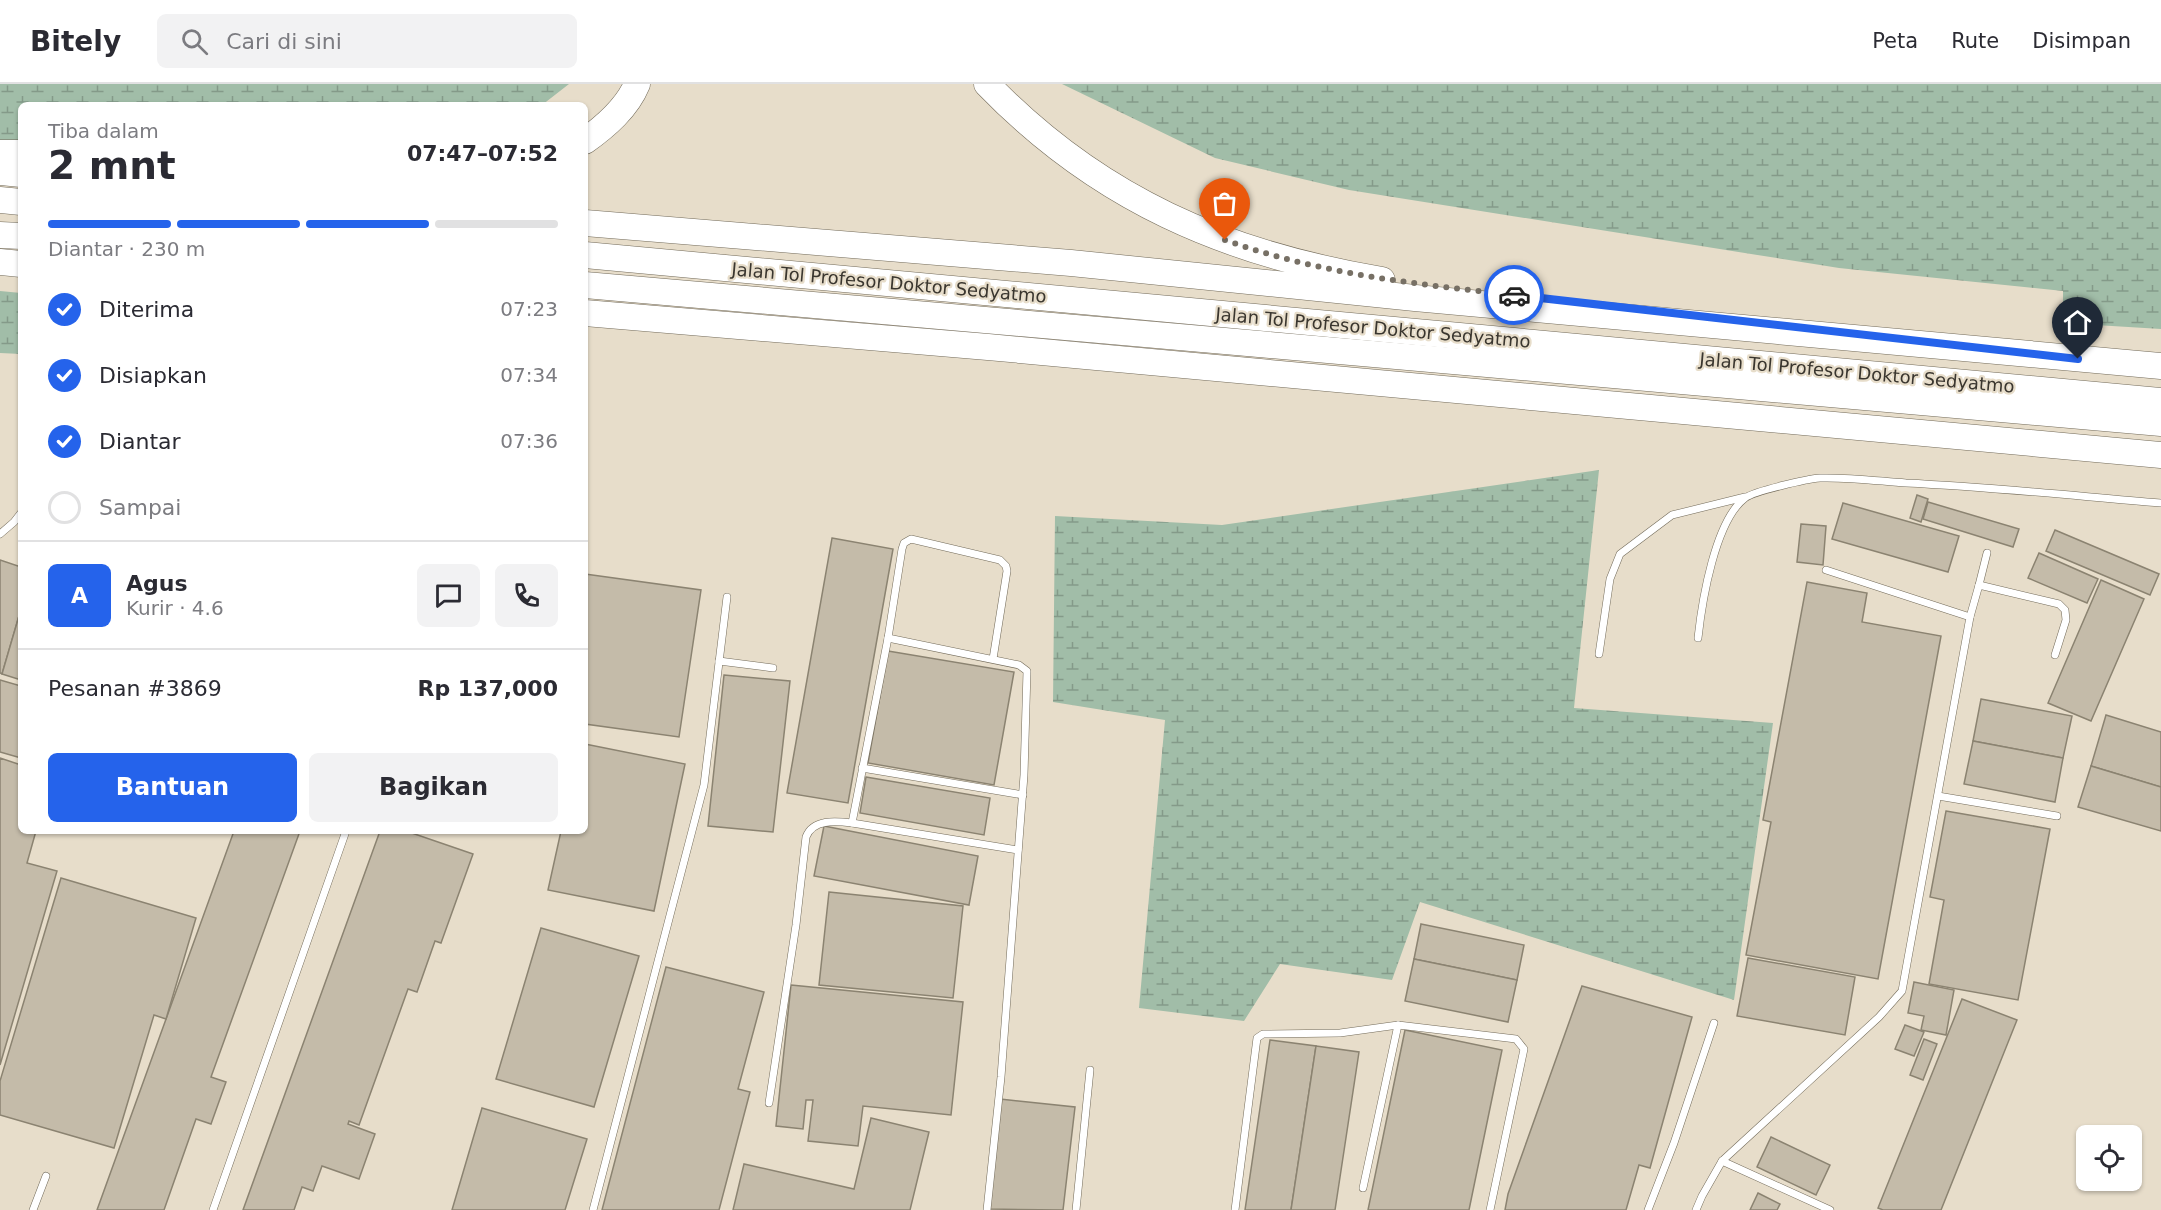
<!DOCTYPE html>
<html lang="id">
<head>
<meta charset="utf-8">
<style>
	body { margin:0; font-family:"DejaVu Sans",sans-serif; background:#f2f2f3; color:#2b2b33; height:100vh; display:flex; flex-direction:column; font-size:22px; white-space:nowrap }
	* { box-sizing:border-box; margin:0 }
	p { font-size:20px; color:#7c7c81 }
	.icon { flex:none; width:33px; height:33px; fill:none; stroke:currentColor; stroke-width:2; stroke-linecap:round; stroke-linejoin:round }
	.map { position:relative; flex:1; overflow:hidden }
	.sheet { position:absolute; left:18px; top:18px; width:570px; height:732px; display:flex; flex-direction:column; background:#fff; border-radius:9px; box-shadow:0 2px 4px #0004 }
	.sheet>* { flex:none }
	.tools { position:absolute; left:2076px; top:1041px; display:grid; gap:12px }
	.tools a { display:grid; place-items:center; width:66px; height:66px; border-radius:9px; background:#fff; box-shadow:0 2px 4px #0004; font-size:30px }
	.pin { position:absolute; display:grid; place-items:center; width:51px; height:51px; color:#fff; margin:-62px -26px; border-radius:50% 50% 50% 0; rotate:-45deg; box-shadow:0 0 6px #0007 }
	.pin .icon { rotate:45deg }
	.courier { position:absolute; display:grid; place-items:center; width:60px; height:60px; margin:-30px; border:4px solid #2563eb; border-radius:50%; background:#fff; color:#222; box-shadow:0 2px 8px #0007 }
	.overview em { font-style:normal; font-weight:700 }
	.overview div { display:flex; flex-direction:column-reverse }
	.overview { display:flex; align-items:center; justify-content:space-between; height:102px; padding:0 30px }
	h1 { font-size:39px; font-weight:700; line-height:45px }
	.bar { display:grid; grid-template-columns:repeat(4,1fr); gap:9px 6px; align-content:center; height:72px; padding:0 30px }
	.bar i { height:8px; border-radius:4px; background:#e1e1e2 }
	.bar .active { background:#2563eb }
	.bar p { grid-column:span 4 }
	.line { display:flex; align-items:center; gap:15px; padding:0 30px; border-top:2px solid #e1e1e2 }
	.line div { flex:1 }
	.round { display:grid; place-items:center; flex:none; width:63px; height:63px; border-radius:9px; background:#f2f2f3 }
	ol { padding:0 30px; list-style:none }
	li { display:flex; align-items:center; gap:18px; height:66px }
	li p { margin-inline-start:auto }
	li .icon { padding:6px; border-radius:50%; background:#2563eb; color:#fff; stroke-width:4 }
	li:last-child { color:#7c7c81 }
	li i { width:33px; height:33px; border:3px solid #e1e1e2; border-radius:50% }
	.button { display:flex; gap:12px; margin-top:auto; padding:12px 30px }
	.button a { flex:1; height:69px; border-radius:9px; background:#2563eb; color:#fff; font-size:24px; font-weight:700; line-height:69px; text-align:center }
	.button a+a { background:#f2f2f3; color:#2b2b33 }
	header { display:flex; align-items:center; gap:36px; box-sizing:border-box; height:84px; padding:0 30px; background:#fff; border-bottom:2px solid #e1e1e2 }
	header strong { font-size:28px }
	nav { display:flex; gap:33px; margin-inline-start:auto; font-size:21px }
	.search { width:420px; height:54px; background:#f2f2f3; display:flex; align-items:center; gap:15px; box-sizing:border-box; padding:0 21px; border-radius:9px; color:#7c7c81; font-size:22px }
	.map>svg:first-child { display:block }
	.wetland { fill:url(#wetland-marsh) }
	.building { fill:#c4bba9; stroke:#8b8371; stroke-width:1.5 }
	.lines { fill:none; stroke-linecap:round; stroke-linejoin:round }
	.service-casing { stroke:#736b5a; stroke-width:8 }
	.motorway-casing { stroke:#736b5a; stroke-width:27 }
	.service { stroke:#fff; stroke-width:7 }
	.motorway { stroke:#fff; stroke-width:26 }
	.done { stroke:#777065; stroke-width:6; stroke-dasharray:0 10.8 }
	.route { stroke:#2563eb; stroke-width:8 }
	.labels { text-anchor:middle; stroke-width:4.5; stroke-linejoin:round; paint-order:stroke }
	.street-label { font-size:18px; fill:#3a362f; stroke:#e7ddca }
</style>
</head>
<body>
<header>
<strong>Bitely</strong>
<div class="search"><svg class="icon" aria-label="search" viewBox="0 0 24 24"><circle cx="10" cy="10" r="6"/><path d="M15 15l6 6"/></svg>Cari di sini</div>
<nav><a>Peta</a><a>Rute</a><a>Disimpan</a></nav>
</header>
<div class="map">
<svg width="2161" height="1126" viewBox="0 0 2161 1126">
	<defs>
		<pattern id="wetland-marsh" width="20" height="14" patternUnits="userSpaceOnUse" patternTransform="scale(1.5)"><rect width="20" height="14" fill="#a1bda8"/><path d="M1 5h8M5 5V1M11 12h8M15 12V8" fill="none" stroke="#849a89"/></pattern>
	</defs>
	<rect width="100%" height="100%" fill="#e7ddca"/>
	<g class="wetland">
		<path d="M 0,0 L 569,0 L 542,21 L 21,21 L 21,58 L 0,57 Z"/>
		<path d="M 1062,0 L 2161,0 L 2161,245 L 2063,239 L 2063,207 L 1839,184 L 1349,106 L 1215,74 Z"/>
		<path d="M 0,207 L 21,209 L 21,270 L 0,269 Z"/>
		<path d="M 1599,386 L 1574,624 L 1773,639 L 1734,916 L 1420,818 L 1392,896 L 1280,880 L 1244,937 L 1139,924 L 1165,636 L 1053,618 L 1055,432 L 1222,441 Z"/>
	</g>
	<g class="building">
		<path d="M 1917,411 L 1928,415 L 1921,438 L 1910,434 Z"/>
		<path d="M 1928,418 L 2019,445 L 2013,463 L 1923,435 Z"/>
		<path d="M 1843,419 L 1959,452 L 1948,488 L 1832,455 Z"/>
		<path d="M 1801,440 L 1826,442 L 1823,481 L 1797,478 Z"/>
		<path d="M 2055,446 L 2159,490 L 2150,511 L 2046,467 Z"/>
		<path d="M 832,454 L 893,465 L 848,719 L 787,709 Z"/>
		<path d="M 2039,469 L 2098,495 L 2087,519 L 2028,494 Z"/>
		<path d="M 0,476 L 21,483 L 21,525 L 2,590 L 0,589 Z"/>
		<path d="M 585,490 L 701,506 L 679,653 L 585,640 Z"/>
		<path d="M 2101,496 L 2144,515 L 2091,637 L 2048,619 Z"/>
		<path d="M 1807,498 L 1867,509 L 1862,538 L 1941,552 L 1878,895 L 1746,871 L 1771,738 L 1763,736 Z"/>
		<path d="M 21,525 L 21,596 L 2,590 Z"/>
		<path d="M 888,567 L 1014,588 L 994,701 L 868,679 Z"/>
		<path d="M 724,591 L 790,597 L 773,748 L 708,742 Z"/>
		<path d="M 0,596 L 21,602 L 21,674 L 0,668 Z"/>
		<path d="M 1981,615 L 2072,632 L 2063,674 L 1973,657 Z"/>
		<path d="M 2106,631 L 2161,648 L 2161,703 L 2091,682 Z"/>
		<path d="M 1973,657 L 2063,674 L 2055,718 L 1964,700 Z"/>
		<path d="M 585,660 L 685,680 L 654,827 L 548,806 L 561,747 L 585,747 Z"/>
		<path d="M 0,674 L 21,681 L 21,747 L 36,747 L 27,779 L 57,787 L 0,981 Z"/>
		<path d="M 2091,682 L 2161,703 L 2161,747 L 2078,723 Z"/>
		<path d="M 866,693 L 990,714 L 984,751 L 860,729 Z"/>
		<path d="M 1946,727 L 2050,745 L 2018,916 L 1929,900 L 1944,816 L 1930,813 Z"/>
		<path d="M 824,742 L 978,772 L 969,821 L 814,792 Z"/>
		<path d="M 234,747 L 300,747 L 211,993 L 226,998 L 211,1040 L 196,1035 L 164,1126 L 97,1126 Z"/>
		<path d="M 380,747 L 406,747 L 473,770 L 441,859 L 435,857 L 417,908 L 408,905 L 359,1041 L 349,1037 L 348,1040 L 375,1050 L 359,1095 L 322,1082 L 313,1107 L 302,1103 L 294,1126 L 243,1126 Z"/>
		<path d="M 61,794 L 196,834 L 166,935 L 154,931 L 114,1064 L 0,1031 L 0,997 Z"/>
		<path d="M 829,808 L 963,822 L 953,914 L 819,901 Z"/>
		<path d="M 1421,840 L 1524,861 L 1517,896 L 1414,875 Z"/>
		<path d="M 541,844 L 639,872 L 594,1023 L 496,995 Z"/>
		<path d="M 1748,874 L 1855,893 L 1845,951 L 1737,932 Z"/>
		<path d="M 1414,875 L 1517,896 L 1508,938 L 1405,917 Z"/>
		<path d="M 666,883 L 764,908 L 738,1005 L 750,1008 L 719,1126 L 602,1126 Z"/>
		<path d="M 1914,898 L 1954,906 L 1946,951 L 1921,946 L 1924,932 L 1908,929 Z"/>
		<path d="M 791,901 L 963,918 L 951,1031 L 863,1022 L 858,1062 L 808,1057 L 813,1016 L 806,1016 L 803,1045 L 776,1042 Z"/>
		<path d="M 1582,902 L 1692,933 L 1650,1084 L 1639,1081 L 1626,1126 L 1505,1126 L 1508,1110 Z"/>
		<path d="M 1962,915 L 2017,936 L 1941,1126 L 1883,1126 L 1878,1124 Z"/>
		<path d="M 1905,941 L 1924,948 L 1914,972 L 1895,965 Z"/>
		<path d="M 1405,946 L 1502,966 L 1469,1126 L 1368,1126 Z"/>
		<path d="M 1924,955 L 1937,960 L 1923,996 L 1910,991 Z"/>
		<path d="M 1270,956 L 1316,962 L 1291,1126 L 1245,1126 Z"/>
		<path d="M 1316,962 L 1359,968 L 1335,1126 L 1291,1126 Z"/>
		<path d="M 1000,1015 L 1075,1023 L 1063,1126 L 987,1125 Z"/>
		<path d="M 482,1024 L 587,1055 L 565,1126 L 452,1126 Z"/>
		<path d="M 871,1034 L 929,1048 L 910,1126 L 733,1126 L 744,1080 L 854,1105 Z"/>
		<path d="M 1771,1053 L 1830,1081 L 1816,1111 L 1757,1083 Z"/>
		<path d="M 1758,1109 L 1780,1120 L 1777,1126 L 1750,1126 Z"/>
	</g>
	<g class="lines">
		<defs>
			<g id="service">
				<path d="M 0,450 L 14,438 L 21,429"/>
				<path d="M 1979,501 L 1987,469"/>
				<path d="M 1970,533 L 1979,501 L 2059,520 L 2065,526 L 2066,536 L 2055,571"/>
				<path d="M 1698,554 C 1702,517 1715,437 1745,414 C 1754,407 1807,395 1820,394 C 1848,393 1878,397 1906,399 C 1991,403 2076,412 2161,419"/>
				<path d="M 1599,570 L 1610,495 L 1620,470 L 1672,431 L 1745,413"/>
				<path d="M 719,577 L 773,584"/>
				<path d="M 862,684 L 1023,711"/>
				<path d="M 1938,712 L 2057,732"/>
				<path d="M 852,739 L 1018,766"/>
				<path d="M 769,1019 L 796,841 L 806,753 C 813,735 835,737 852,739 L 888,554"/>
				<path d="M 1722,1077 L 1830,1126"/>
				<path d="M 1363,1104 L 1398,941"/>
				<path d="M 33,1126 L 46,1092"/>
				<path d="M 213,1126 L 346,747"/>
				<path d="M 593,1126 L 704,701 L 727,513"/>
				<path d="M 987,1126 L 1001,993 L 1024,691 L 1027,587 L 1019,581 L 888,554 L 902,465 L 904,459 L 911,455 L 1000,476 L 1006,482 L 1007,487 L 993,575"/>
				<path d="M 1076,1126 L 1090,986"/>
				<path d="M 1235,1126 L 1257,954 L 1263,950 L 1340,949 L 1398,941 L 1516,955 L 1524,965 L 1490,1126"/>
				<path d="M 1648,1126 L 1674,1059 L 1714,939"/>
				<path d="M 1696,1126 L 1702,1112 L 1722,1077 L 1879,933 L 1902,907 L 1970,533 L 1826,486"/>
			</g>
			<g id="motorway">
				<path d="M 987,0 C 1098,115 1226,170 1382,196"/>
				<path d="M 585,57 C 606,42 627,24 637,0"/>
				<path d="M 0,69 L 21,69"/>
				<path d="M 0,88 L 21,90"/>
				<path d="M 0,116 L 21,118"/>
				<path d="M 585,139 L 1071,179 L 1415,214 L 2161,282"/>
				<path d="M 0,151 L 21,152"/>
				<path d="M 585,171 L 2161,317"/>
				<path d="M 0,178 L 21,180"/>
				<path d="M 585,201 L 2161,339"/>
				<path d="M 585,229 L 988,263 L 2161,371"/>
			</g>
		</defs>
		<use href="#service" class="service-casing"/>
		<use href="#motorway" class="motorway-casing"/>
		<use href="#service" class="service"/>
		<use href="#motorway" class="motorway"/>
	</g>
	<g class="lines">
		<path class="done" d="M 1225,156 C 1319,190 1416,200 1514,211"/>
		<path class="route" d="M 1514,211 L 2078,275"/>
	</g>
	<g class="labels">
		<g class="street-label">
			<text transform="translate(889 199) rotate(5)" y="6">Jalan Tol Profesor Doktor Sedyatmo</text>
			<text transform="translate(1373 244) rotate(5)" y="6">Jalan Tol Profesor Doktor Sedyatmo</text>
			<text transform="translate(1857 289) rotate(5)" y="6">Jalan Tol Profesor Doktor Sedyatmo</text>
		</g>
	</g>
</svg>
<div class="tools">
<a><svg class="icon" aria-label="locate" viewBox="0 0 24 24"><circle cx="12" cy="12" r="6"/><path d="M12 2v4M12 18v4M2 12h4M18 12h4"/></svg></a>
</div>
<div class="pin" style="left:1225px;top:156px;background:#ea580c"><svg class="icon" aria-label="bag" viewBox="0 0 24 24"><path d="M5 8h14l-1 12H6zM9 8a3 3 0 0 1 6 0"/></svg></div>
<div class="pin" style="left:2078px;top:275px;background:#1f2937"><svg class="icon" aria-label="home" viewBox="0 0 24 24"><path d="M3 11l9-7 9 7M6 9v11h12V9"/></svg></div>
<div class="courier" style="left:1514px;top:211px"><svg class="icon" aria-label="car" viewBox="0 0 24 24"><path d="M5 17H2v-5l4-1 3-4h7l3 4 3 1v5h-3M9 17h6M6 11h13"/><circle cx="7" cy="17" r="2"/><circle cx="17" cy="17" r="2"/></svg></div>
<section class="sheet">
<div class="overview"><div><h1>2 mnt</h1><p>Tiba dalam</p></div><em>07:47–07:52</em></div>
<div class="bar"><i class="active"></i><i class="active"></i><i class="active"></i><i></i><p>Diantar · 230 m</p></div>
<ol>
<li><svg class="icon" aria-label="check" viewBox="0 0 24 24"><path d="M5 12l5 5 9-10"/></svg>Diterima<p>07:23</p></li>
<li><svg class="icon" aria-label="check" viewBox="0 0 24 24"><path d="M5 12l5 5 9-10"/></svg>Disiapkan<p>07:34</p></li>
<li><svg class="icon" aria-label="check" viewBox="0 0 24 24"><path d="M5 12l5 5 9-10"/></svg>Diantar<p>07:36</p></li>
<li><i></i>Sampai</li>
</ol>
<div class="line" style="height:108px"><b class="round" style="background:#2563eb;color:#fff">A</b><div><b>Agus</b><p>Kurir · 4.6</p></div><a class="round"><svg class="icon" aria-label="chat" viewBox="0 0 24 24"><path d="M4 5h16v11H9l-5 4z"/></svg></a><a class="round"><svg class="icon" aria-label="phone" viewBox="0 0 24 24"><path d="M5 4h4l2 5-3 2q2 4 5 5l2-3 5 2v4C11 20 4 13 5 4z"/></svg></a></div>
<div class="line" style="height:78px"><div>Pesanan #3869</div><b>Rp 137,000</b></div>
<div class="button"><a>Bantuan</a><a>Bagikan</a></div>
</section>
</div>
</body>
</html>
